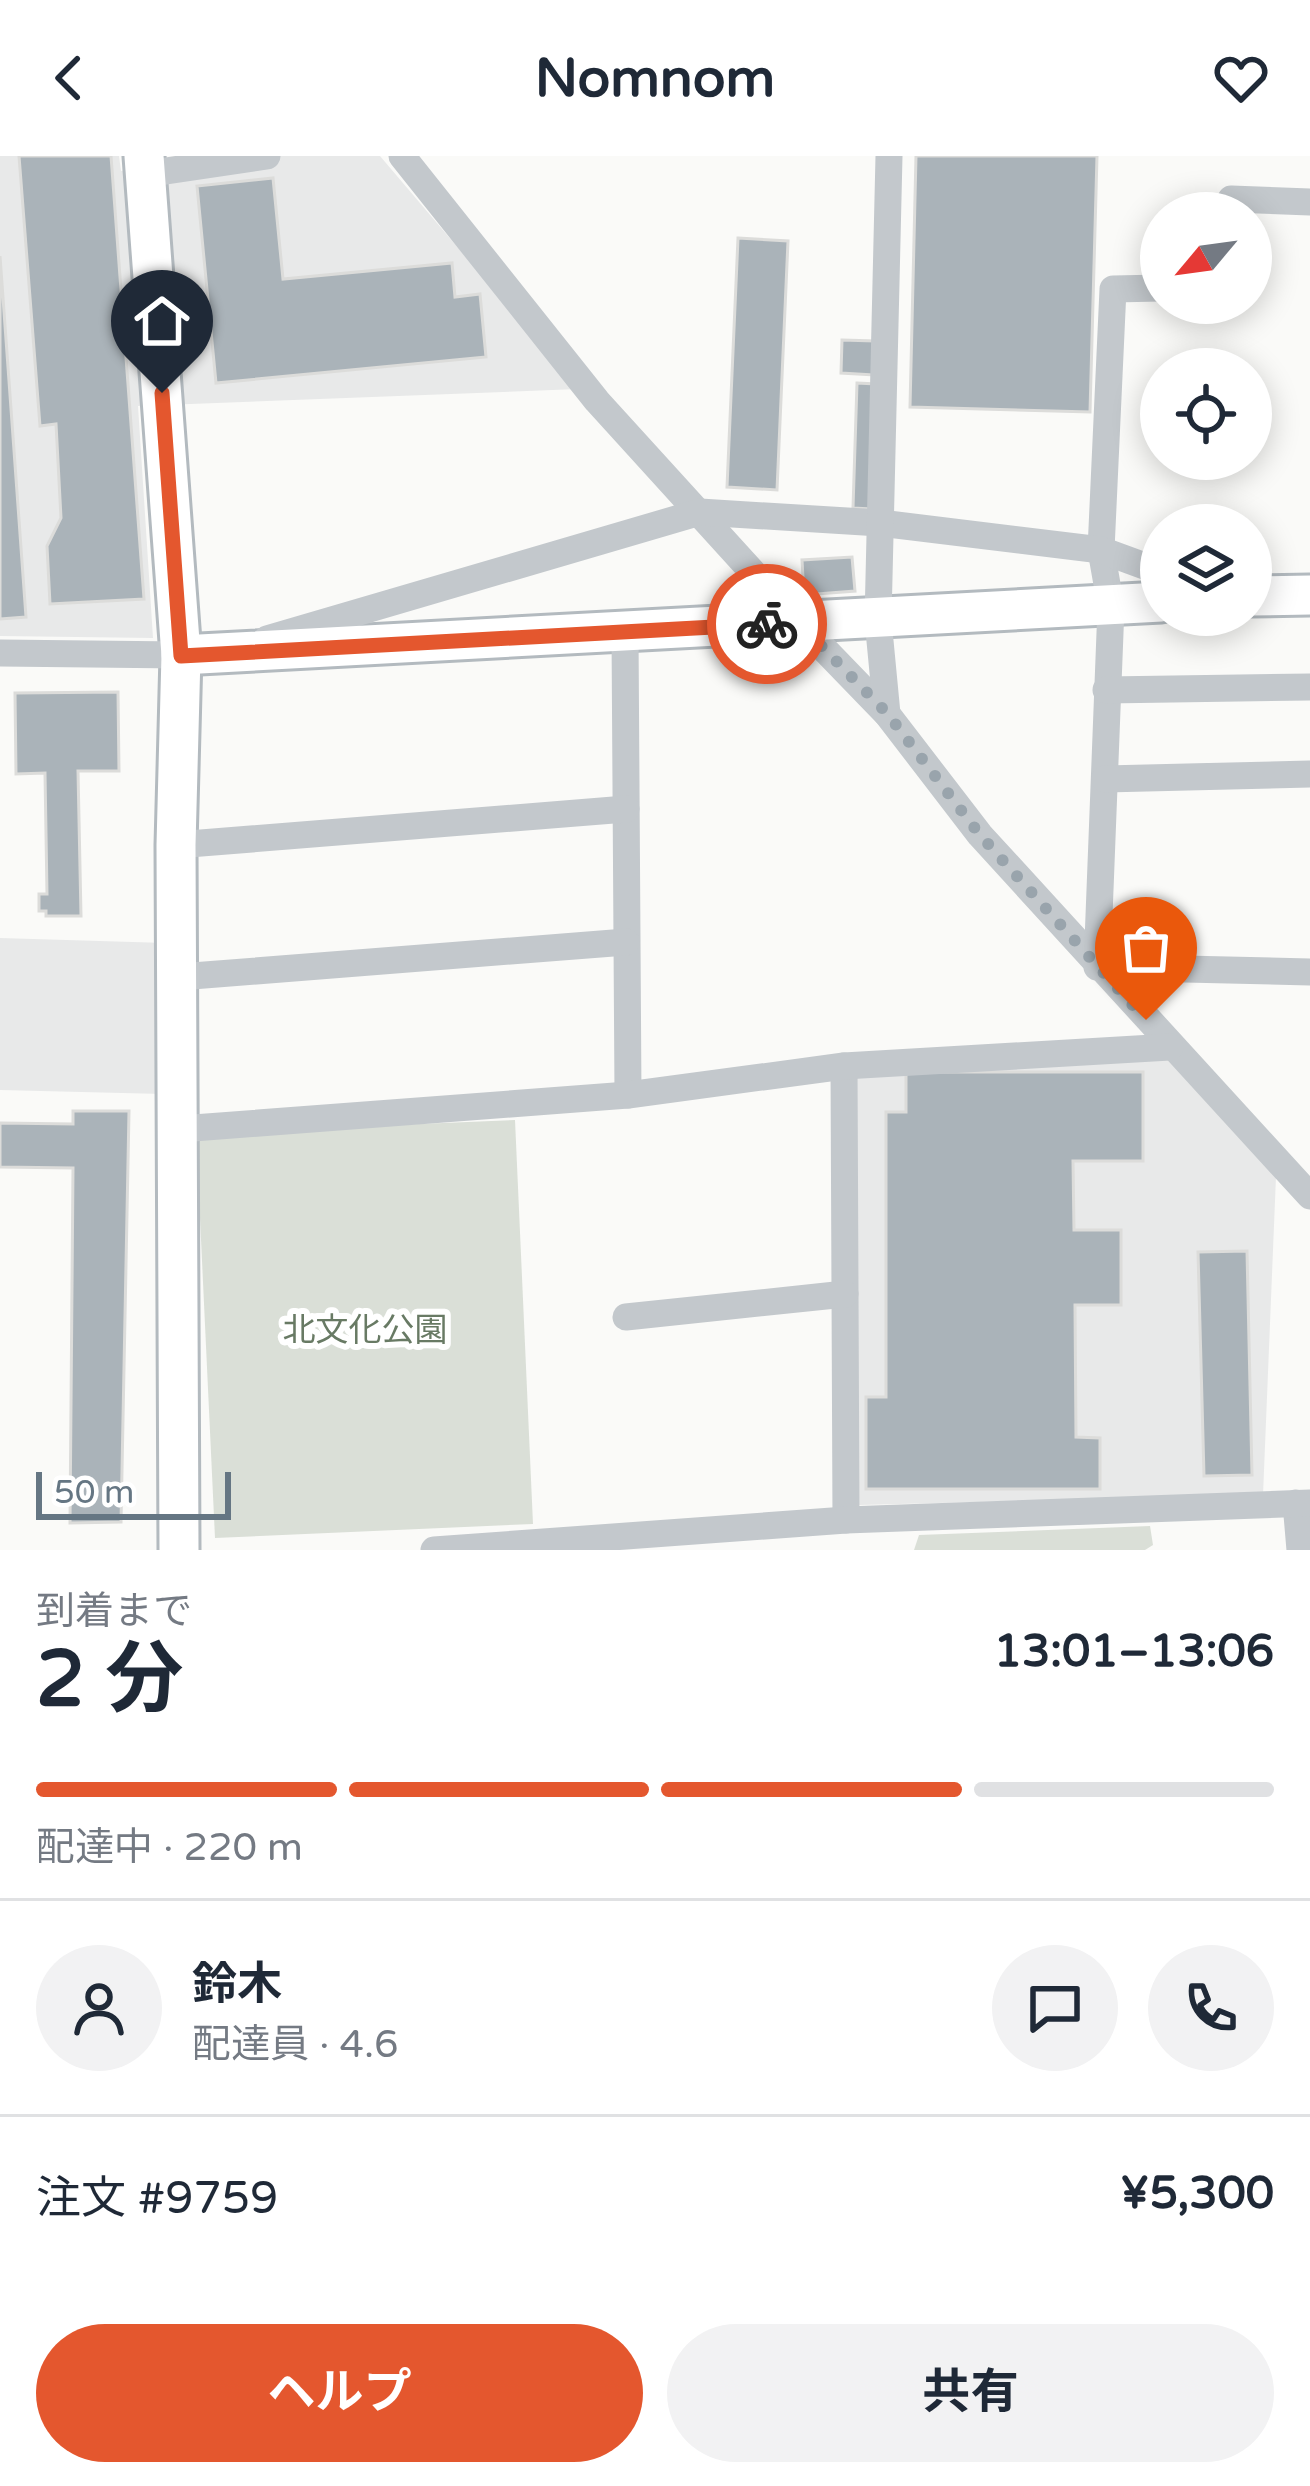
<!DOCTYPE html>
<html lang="ja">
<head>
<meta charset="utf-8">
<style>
	body { margin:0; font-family:"Varela Round","Noto Sans JP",sans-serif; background:#f2f2f3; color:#1f2937; height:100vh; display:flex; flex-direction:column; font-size:45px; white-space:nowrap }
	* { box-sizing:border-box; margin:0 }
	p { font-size:39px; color:#747a83 }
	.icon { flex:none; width:66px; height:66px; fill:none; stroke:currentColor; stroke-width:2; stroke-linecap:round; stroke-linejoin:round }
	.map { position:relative; height:1394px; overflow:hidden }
	.side { display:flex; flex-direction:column; background:#fff; flex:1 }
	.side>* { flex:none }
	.needle { width:78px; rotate:241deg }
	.fabs { position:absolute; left:1140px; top:36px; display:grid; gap:24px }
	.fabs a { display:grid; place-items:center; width:132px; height:132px; border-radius:50%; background:#fff; box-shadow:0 6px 30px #0003; font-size:60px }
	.scale { position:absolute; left:36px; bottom:30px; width:195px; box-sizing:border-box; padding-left:12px; border:6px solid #657683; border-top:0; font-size:33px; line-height:42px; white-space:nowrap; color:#657683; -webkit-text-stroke:9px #fff; paint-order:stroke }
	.pin { position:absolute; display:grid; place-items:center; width:102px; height:102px; color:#fff; margin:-123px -51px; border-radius:50% 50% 50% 0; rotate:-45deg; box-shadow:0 0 12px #0007 }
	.pin .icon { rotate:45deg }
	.courier { position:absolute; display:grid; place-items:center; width:120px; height:120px; margin:-60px; border:9px solid #e4572e; border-radius:50%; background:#fff; color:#222; box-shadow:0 3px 15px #0007 }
	.summary em { font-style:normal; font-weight:700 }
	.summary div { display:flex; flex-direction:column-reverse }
	.summary { display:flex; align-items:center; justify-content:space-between; height:204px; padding:0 36px }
	h1 { font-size:78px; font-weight:700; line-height:90px }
	.bar { display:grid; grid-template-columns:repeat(4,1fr); gap:18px 12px; align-content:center; height:144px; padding:0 36px }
	.bar i { height:15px; border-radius:9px; background:#e0e1e3 }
	.bar .current { background:#e4572e }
	.bar p { grid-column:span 4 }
	.line { display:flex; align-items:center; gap:30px; padding:0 36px; border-top:3px solid #e0e1e3 }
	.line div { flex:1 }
	.round { display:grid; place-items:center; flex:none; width:126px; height:126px; border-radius:63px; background:#f2f2f3 }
	.cta { display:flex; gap:24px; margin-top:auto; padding:24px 36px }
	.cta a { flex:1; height:138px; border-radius:72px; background:#e4572e; color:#fff; font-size:48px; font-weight:700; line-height:138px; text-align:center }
	.cta a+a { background:#f2f2f3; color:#1f2937 }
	header { display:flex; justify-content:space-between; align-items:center; height:156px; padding:0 36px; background:#fff; font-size:54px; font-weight:700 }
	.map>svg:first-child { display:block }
	.built { fill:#e8e9e9 }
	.green { fill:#dadfd7 }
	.building { fill:#aab3b9; stroke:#dcdcda; stroke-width:3 }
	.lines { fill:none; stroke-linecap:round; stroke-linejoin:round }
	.secondary-casing { stroke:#b3babf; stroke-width:45 }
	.street { stroke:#c3c8cc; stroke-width:27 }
	.secondary { stroke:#fff; stroke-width:39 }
	.done { stroke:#99a4ac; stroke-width:12; stroke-dasharray:0 21.6 }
	.route { stroke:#e4572e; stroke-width:15 }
	.labels { text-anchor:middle; stroke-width:12; stroke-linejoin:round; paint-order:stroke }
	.park-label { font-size:33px; fill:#687a64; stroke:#fff }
</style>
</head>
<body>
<header><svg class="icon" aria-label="back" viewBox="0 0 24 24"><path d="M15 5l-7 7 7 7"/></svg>Nomnom<svg class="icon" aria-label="heart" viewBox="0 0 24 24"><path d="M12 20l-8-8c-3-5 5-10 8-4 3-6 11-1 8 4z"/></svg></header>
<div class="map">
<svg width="1310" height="1394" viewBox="0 0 1310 1394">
	<rect width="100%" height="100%" fill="#fafaf8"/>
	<g class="built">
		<path d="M 0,0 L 119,0 L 121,15 L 276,0 L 380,0 L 578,233 L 138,250 L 153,482 L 0,480 Z"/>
		<path d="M 0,782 L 166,787 L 163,938 L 0,934 Z"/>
		<path d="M 1187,897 L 1277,996 L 1263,1339 L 859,1349 L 851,913 Z"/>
	</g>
	<g class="green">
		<path d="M 515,964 L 533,1368 L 215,1382 L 196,977 Z"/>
		<path d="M 1150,1370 L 1153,1389 L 1145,1394 L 914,1394 L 919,1379 Z"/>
	</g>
	<g class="building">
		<path d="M 19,0 L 111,0 L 144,443 L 50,448 L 47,390 L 61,362 L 56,268 L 40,270 Z"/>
		<path d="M 916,0 L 1097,0 L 1090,256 L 910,251 Z"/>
		<path d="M 273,22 L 283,123 L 452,107 L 455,141 L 480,138 L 486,201 L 216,227 L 197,30 Z"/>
		<path d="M 738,82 L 788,85 L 777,334 L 727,331 Z"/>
		<path d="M 0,100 L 26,461 L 0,463 Z"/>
		<path d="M 842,184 L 875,185 L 874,219 L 841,217 Z"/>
		<path d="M 857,227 L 876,228 L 872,353 L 853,352 Z"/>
		<path d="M 852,401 L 855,435 L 804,439 L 802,404 Z"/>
		<path d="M 118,536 L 119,615 L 78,615 L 81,760 L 46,760 L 46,755 L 39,755 L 39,738 L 47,738 L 45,617 L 16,618 L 15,537 Z"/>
		<path d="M 906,916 L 1143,916 L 1143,1005 L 1073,1005 L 1074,1074 L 1121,1074 L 1121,1149 L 1075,1149 L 1076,1281 L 1100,1282 L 1100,1333 L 866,1333 L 866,1241 L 886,1241 L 886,956 L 906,956 Z"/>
		<path d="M 73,955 L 129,955 L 121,1366 L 70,1367 L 73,1012 L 0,1011 L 0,967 L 73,968 Z"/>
		<path d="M 1247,1095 L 1252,1319 L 1204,1320 L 1198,1096 Z"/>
	</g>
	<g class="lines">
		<defs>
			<g id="secondary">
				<path d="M 144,0 L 181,499 L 176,689 L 179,1394"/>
				<path d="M 1251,440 L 1310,439"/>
				<path d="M 181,499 L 1161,446"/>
			</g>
		</defs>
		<use href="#secondary" class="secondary-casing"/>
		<g class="street">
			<path d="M 402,0 L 597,245 L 798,466 L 887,558 L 980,679 L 1310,1040"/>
			<path d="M 146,18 L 267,0"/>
			<path d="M 1230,57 L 1231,43 L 1310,46"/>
			<path d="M 1161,132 L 1113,133 L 1101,394 L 1111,451 L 1097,811 L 1310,816"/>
			<path d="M 625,477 L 628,939"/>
			<path d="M 267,483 L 700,356 L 880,367 L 1101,394 L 1161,416"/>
			<path d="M 0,497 L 181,499"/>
			<path d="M 1106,534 L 1310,531"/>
			<path d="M 887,558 L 878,464 L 889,0"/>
			<path d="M 1105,623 L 1310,618"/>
			<path d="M 176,689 L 626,653"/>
			<path d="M 179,821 L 626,786"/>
			<path d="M 844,910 L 846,1364"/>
			<path d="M 180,973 L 628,939 L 844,910 L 1170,891"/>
			<path d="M 626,1161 L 845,1138"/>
			<path d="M 1296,1347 L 1300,1394"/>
			<path d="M 434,1394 L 846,1364 L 1310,1347"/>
		</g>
		<use href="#secondary" class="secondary"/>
	</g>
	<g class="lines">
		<path class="done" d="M 767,468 L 798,466 L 887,557 L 980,679 L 1146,864"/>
		<path class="route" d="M 162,237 L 181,500 L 767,468"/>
	</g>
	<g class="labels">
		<g class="park-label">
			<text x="365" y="1185">北文化公園</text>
		</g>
	</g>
</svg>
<div class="fabs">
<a><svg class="needle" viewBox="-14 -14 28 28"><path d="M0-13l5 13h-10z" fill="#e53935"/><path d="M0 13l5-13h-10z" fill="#747a83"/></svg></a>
<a><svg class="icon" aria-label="locate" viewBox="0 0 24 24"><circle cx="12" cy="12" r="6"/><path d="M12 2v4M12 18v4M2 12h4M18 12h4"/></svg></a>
<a><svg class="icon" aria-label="layers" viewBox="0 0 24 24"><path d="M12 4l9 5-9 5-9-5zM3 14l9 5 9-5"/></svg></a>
</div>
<div class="scale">50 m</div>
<div class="pin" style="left:1146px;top:864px;background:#ea580c"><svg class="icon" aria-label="bag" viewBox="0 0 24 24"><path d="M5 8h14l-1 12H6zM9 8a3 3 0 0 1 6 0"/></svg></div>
<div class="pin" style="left:162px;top:237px;background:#1f2937"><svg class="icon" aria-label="home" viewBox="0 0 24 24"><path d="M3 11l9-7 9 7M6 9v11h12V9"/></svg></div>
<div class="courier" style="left:767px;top:468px"><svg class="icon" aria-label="bike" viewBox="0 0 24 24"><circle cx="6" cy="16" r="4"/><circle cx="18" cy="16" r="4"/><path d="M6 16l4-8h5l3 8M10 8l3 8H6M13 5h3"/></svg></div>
</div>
<section class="side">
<div class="summary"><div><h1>2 分</h1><p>到着まで</p></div><em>13:01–13:06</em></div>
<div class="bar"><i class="current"></i><i class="current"></i><i class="current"></i><i></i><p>配達中 · 220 m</p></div>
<div class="line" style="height:216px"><a class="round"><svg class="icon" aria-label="person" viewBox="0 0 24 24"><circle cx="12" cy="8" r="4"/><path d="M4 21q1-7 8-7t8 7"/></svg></a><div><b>鈴木</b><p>配達員 · 4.6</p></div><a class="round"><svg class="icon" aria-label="chat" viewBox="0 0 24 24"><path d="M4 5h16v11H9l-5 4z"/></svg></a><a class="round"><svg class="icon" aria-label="phone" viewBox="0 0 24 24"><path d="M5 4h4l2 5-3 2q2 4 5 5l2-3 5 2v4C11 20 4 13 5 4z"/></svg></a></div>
<div class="line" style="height:156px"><div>注文 #9759</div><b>¥5,300</b></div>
<div class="cta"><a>ヘルプ</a><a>共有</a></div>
</section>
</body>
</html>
